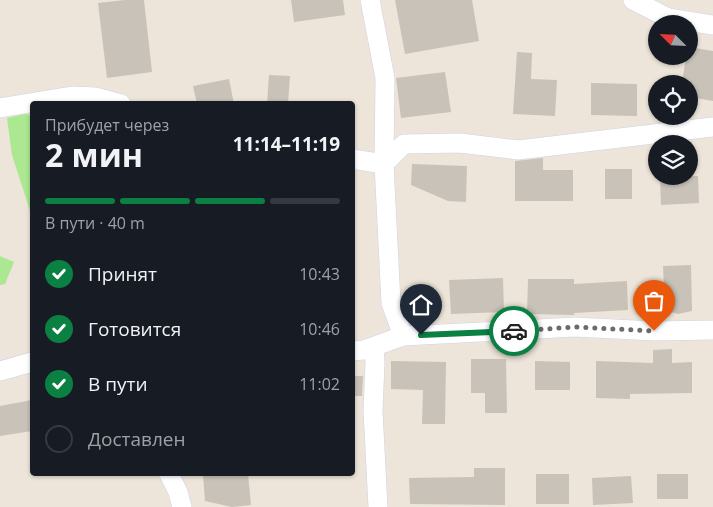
<!DOCTYPE html>
<html lang="ru">
<head>
<meta charset="utf-8">
<style>
	body { margin:0; font-family:"Open Sans",sans-serif; background:#20242c; color:#f1f3f6; height:100vh; display:flex; flex-direction:column; font-size:19px; white-space:nowrap }
	* { box-sizing:border-box; margin:0 }
	p { font-size:16px; color:#9ea1a6 }
	.icon { flex:none; width:28px; height:28px; fill:none; stroke:currentColor; stroke-width:2; stroke-linecap:round; stroke-linejoin:round }
	.map { position:relative; flex:1; overflow:hidden }
	.drawer { position:absolute; left:30px; top:101px; width:325px; height:375px; display:flex; flex-direction:column; background:#171b24; border-radius:5px; box-shadow:0 1px 4px #0004 }
	.drawer>* { flex:none }
	.needle { width:32px; rotate:294deg }
	.controls { position:absolute; left:648px; top:15px; display:grid; gap:10px }
	.controls a { display:grid; place-items:center; width:50px; height:50px; border-radius:50%; background:#171b24; box-shadow:0 1px 4px #0004; font-size:25px }
	.pin { position:absolute; display:grid; place-items:center; width:42px; height:42px; color:#fff; margin:-51px -21px; border-radius:50% 50% 50% 0; rotate:-45deg; box-shadow:0 0 5px #0007 }
	.pin .icon { rotate:45deg }
	.courier { position:absolute; display:grid; place-items:center; width:50px; height:50px; margin:-25px; border:4px solid #0b8043; border-radius:50%; background:#fff; color:#222; box-shadow:0 1px 6px #0007 }
	.summary em { font-style:normal; font-weight:700 }
	.summary div { display:flex; flex-direction:column-reverse }
	.summary { display:flex; align-items:center; justify-content:space-between; height:85px; padding:0 15px }
	h1 { font-size:32px; font-weight:700; line-height:38px }
	.bar { display:grid; grid-template-columns:repeat(4,1fr); gap:8px 5px; align-content:center; height:60px; padding:0 15px }
	.bar i { height:6px; border-radius:4px; background:#363941 }
	.bar .on { background:#0b8043 }
	.bar p { grid-column:span 4 }
	ol { padding:0 15px; list-style:none }
	li { display:flex; align-items:center; gap:15px; height:55px }
	li p { margin-inline-start:auto }
	li .icon { padding:5px; border-radius:50%; background:#0b8043; color:#fff; stroke-width:4 }
	li:last-child { color:#9ea1a6 }
	li i { width:28px; height:28px; border:2px solid #363941; border-radius:50% }
	.map>svg:first-child { display:block }
	.green { fill:#abe891 }
	.building { fill:#c8c2b9 }
	.lines { fill:none; stroke-linecap:round; stroke-linejoin:round }
	.minor-casing { stroke:#cfd2e4; stroke-width:20 }
	.minor { stroke:#fff; stroke-width:19 }
	.done { stroke:#6e6b67; stroke-width:5; stroke-dasharray:0 9 }
	.route { stroke:#0b8043; stroke-width:6 }
</style>
</head>
<body>
<div class="map">
<svg width="713" height="507" viewBox="0 0 713 507">
	<rect width="100%" height="100%" fill="#ede5da"/>
	<g class="green">
		<path d="M 25,114 L 32,116 L 32,217 L 12,155 L 7,118 Z"/>
		<path d="M 0,256 L 14,262 L 5,284 L 0,285 Z"/>
	</g>
	<g class="building">
		<path d="M 125,0 L 144,0 L 152,72 L 107,78 L 98,3 Z"/>
		<path d="M 291,0 L 343,0 L 345,15 L 294,22 Z"/>
		<path d="M 395,0 L 472,0 L 479,41 L 405,54 Z"/>
		<path d="M 689,47 L 713,51 L 713,101 L 689,97 L 689,84 L 682,84 L 686,56 L 689,56 Z"/>
		<path d="M 517,52 L 532,53 L 531,79 L 557,80 L 555,116 L 513,114 Z"/>
		<path d="M 445,72 L 451,112 L 401,118 L 396,78 Z"/>
		<path d="M 269,75 L 290,76 L 288,104 L 267,104 Z"/>
		<path d="M 229,79 L 234,104 L 197,104 L 193,86 Z"/>
		<path d="M 591,83 L 637,84 L 637,116 L 591,115 Z"/>
		<path d="M 543,158 L 543,170 L 573,170 L 573,201 L 515,201 L 515,161 Z"/>
		<path d="M 412,164 L 467,166 L 466,202 L 448,201 L 411,185 Z"/>
		<rect x="605" y="169" width="27" height="30"/>
		<path d="M 660,176 L 698,176 L 699,203 L 661,205 Z"/>
		<path d="M 691,265 L 692,311 L 678,314 L 665,310 L 663,266 Z"/>
		<path d="M 503,278 L 504,312 L 451,314 L 449,280 Z"/>
		<path d="M 528,279 L 574,279 L 574,284 L 627,281 L 628,310 L 574,313 L 574,315 L 527,314 Z"/>
		<path d="M 672,349 L 672,363 L 692,362 L 692,393 L 630,394 L 630,399 L 596,398 L 596,361 L 653,363 L 653,350 Z"/>
		<path d="M 471,359 L 506,359 L 507,413 L 485,413 L 485,393 L 471,393 Z"/>
		<path d="M 391,361 L 446,362 L 445,424 L 422,424 L 423,390 L 391,389 Z"/>
		<path d="M 535,361 L 570,362 L 570,390 L 535,390 Z"/>
		<path d="M 352,376 L 363,376 L 362,396 L 352,396 Z"/>
		<path d="M 32,400 L 32,431 L 0,436 L 0,406 Z"/>
		<path d="M 474,468 L 505,468 L 505,505 L 410,504 L 409,478 L 474,477 Z"/>
		<path d="M 217,474 L 248,474 L 251,505 L 232,507 L 205,501 L 203,475 Z"/>
		<rect x="536" y="474" width="33" height="30"/>
		<rect x="657" y="474" width="31" height="25"/>
		<path d="M 631,476 L 633,503 L 593,505 L 592,478 Z"/>
	</g>
	<g class="lines">
		<defs>
			<g id="minor">
				<path d="M 370,0 L 385,78 L 384,164 L 391,303 L 403,336"/>
				<path d="M 633,0 L 668,18 L 713,25"/>
				<path d="M 0,108 L 72,96 L 95,97 L 121,104"/>
				<path d="M 352,159 L 384,164 L 404,144 L 460,143 L 518,150 L 713,127"/>
				<path d="M 374,347 L 375,363 L 373,411 L 378,507"/>
				<path d="M 352,351 L 364,350 L 403,336 L 575,327 L 654,331 L 713,330"/>
				<path d="M 0,371 L 32,362"/>
				<path d="M 169,474 L 178,492 L 182,507"/>
			</g>
		</defs>
		<use href="#minor" class="minor-casing"/>
		<use href="#minor" class="minor"/>
	</g>
	<g class="lines">
		<path class="done" d="M 514,331 L 575,327 L 654,331"/>
		<path class="route" d="M 421,335 L 514,331"/>
	</g>
</svg>
<div class="controls">
<a><svg class="needle" viewBox="-14 -14 28 28"><path d="M0-13l5 13h-10z" fill="#e53935"/><path d="M0 13l5-13h-10z" fill="#9ea1a6"/></svg></a>
<a><svg class="icon" aria-label="locate" viewBox="0 0 24 24"><circle cx="12" cy="12" r="6"/><path d="M12 2v4M12 18v4M2 12h4M18 12h4"/></svg></a>
<a><svg class="icon" aria-label="layers" viewBox="0 0 24 24"><path d="M12 4l9 5-9 5-9-5zM3 14l9 5 9-5"/></svg></a>
</div>
<div class="pin" style="left:654px;top:331px;background:#ea580c"><svg class="icon" aria-label="bag" viewBox="0 0 24 24"><path d="M5 8h14l-1 12H6zM9 8a3 3 0 0 1 6 0"/></svg></div>
<div class="pin" style="left:421px;top:335px;background:#1f2937"><svg class="icon" aria-label="home" viewBox="0 0 24 24"><path d="M3 11l9-7 9 7M6 9v11h12V9"/></svg></div>
<div class="courier" style="left:514px;top:331px"><svg class="icon" aria-label="car" viewBox="0 0 24 24"><path d="M5 17H2v-5l4-1 3-4h7l3 4 3 1v5h-3M9 17h6M6 11h13"/><circle cx="7" cy="17" r="2"/><circle cx="17" cy="17" r="2"/></svg></div>
<section class="drawer">
<div class="summary"><div><h1>2 мин</h1><p>Прибудет через</p></div><em>11:14–11:19</em></div>
<div class="bar"><i class="on"></i><i class="on"></i><i class="on"></i><i></i><p>В пути · 40 m</p></div>
<ol>
<li><svg class="icon" aria-label="check" viewBox="0 0 24 24"><path d="M5 12l5 5 9-10"/></svg>Принят<p>10:43</p></li>
<li><svg class="icon" aria-label="check" viewBox="0 0 24 24"><path d="M5 12l5 5 9-10"/></svg>Готовится<p>10:46</p></li>
<li><svg class="icon" aria-label="check" viewBox="0 0 24 24"><path d="M5 12l5 5 9-10"/></svg>В пути<p>11:02</p></li>
<li><i></i>Доставлен</li>
</ol>
</section>
</div>
</body>
</html>
